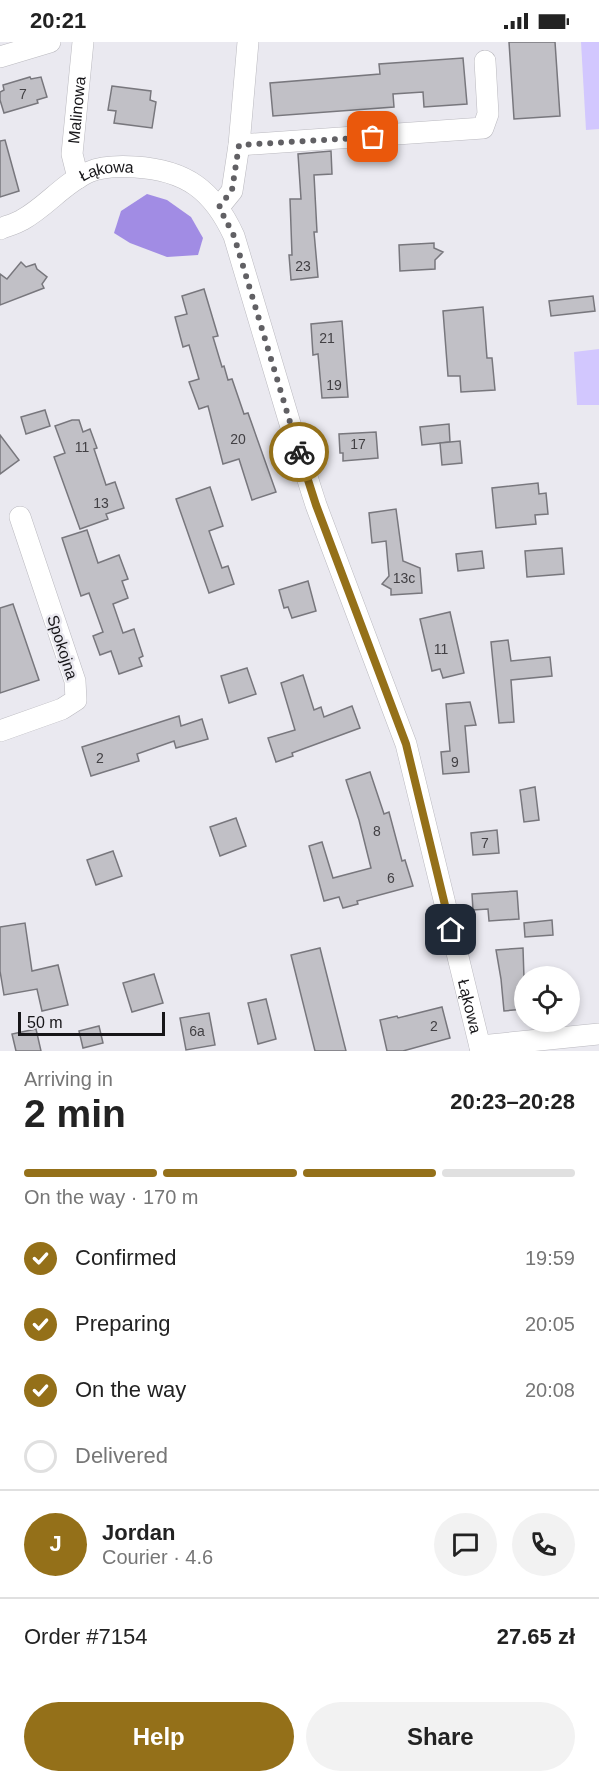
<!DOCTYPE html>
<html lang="en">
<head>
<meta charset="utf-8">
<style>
	body { margin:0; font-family:Arial,sans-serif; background:#f2f2f2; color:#222; height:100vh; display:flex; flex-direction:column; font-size:22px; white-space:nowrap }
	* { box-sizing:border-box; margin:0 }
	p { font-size:20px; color:#767676 }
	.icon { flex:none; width:33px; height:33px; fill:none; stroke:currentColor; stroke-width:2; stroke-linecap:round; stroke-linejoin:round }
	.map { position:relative; height:1009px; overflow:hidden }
	.sheet { display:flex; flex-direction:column; background:#fff; flex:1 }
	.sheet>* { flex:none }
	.fabs { position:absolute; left:514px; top:924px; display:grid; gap:12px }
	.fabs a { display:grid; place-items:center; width:66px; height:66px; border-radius:50%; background:#fff; box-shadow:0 3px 9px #0003; font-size:30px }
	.scale { position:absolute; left:18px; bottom:15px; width:147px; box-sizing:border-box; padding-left:6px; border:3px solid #171619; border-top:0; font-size:16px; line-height:21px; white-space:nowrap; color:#171619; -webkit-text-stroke:4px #eae9f0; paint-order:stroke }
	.pin { position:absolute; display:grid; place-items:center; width:51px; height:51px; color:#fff; margin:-26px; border-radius:12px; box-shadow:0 3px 9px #0006 }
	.courier { position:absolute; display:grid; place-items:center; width:60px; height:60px; margin:-30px; border:4px solid #947019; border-radius:50%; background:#fff; color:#222; box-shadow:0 2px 8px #0007 }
	.headline em { font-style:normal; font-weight:600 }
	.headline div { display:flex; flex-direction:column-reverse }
	.headline { display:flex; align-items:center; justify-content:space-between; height:102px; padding:0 24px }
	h1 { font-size:39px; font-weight:600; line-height:45px }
	.bar { display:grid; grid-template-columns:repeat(4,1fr); gap:9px 6px; align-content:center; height:72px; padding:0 24px }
	.bar i { height:8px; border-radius:4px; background:#e0e0e0 }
	.bar .selected { background:#947019 }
	.bar p { grid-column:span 4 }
	.line { display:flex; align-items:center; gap:15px; padding:0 24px; border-top:2px solid #e0e0e0 }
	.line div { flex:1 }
	.round { display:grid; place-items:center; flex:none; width:63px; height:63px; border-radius:32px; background:#f2f2f2 }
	ol { padding:0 24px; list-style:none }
	li { display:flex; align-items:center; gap:18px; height:66px }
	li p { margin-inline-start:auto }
	li .icon { padding:6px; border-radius:50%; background:#947019; color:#fff; stroke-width:4 }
	li:last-child { color:#767676 }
	li i { width:33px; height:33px; border:3px solid #e0e0e0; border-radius:50% }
	.action { display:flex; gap:12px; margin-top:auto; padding:12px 24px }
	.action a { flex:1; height:69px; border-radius:36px; background:#947019; color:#fff; font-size:24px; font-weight:600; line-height:69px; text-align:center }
	.action a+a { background:#f2f2f2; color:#222 }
	.status { display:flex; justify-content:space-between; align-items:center; height:42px; padding:0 30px; background:#fff; direction:ltr }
	.status svg { height:16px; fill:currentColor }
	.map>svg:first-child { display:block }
	.green { fill:#d2c7fe }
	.water { fill:#a18ce4 }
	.building { fill:#c1c0c6; stroke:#78777d; stroke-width:1.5 }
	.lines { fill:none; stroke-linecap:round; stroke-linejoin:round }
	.minor-casing { stroke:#bab9bf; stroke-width:22 }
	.minor { stroke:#fff; stroke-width:21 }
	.done { stroke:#616064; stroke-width:6; stroke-dasharray:0 10.8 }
	.route { stroke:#947019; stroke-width:8 }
	.labels { text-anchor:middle; stroke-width:5; stroke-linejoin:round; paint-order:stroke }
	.number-label { font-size:14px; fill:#424044 }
	.street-label { font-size:16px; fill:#171619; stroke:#eae9f0 }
</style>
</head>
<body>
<div class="status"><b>20:21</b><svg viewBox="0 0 49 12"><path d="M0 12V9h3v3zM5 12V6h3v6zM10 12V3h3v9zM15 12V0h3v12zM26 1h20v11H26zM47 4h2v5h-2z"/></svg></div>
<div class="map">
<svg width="599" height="1009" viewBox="0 0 599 1009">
	<rect width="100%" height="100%" fill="#eae9f0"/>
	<g class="green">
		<path d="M 581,0 L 599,0 L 599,87 L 586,88 Z"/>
		<path d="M 599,307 L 599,363 L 577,363 L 574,310 Z"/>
	</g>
	<path class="water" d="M 147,152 L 167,158 L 191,175 L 203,196 L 198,213 L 167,215 L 130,201 L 114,191 L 121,169 Z"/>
	<g class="building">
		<path d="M 509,0 L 555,0 L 560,74 L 514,77 Z"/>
		<path d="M 463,16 L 467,62 L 424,65 L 423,50 L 393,52 L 394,65 L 273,74 L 270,41 L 380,32 L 379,22 Z"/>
		<path d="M 30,35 L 31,37 L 41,35 L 47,55 L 37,58 L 38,61 L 4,71 L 0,58 L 0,50 L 4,48 L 3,43 Z"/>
		<path d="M 112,44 L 151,49 L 150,58 L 156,60 L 152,86 L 114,81 L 116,69 L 108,68 Z"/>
		<path d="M 5,98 L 19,149 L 0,155 L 0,99 Z"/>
		<path d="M 331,109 L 332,132 L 314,133 L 317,190 L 314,190 L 318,235 L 291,238 L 289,213 L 292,213 L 290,157 L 301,157 L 298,112 Z"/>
		<path d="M 434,201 L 434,206 L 443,210 L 435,218 L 435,227 L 400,229 L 399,203 Z"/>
		<path d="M 21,220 L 26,225 L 35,222 L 37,227 L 47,235 L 42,242 L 44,246 L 0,263 L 0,232 L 7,237 Z"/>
		<path d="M 204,247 L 218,294 L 213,295 L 222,325 L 224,324 L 228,338 L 232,337 L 244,372 L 248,371 L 276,450 L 252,458 L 239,417 L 223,422 L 208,364 L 199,367 L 189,340 L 199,337 L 189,303 L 183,305 L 175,275 L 187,272 L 182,254 Z"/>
		<path d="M 593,254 L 595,269 L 551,274 L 549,259 Z"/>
		<path d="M 483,265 L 487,316 L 492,316 L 495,348 L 461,350 L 460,334 L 448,334 L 443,269 Z"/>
		<path d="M 342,279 L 348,355 L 322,356 L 318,312 L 313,313 L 311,282 Z"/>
		<path d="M 45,368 L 50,384 L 26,392 L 21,375 Z"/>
		<path d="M 72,378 L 79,378 L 83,390 L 90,387 L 97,406 L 94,407 L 106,443 L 115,440 L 124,466 L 106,472 L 108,477 L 80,487 L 54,415 L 65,411 L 55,384 Z"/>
		<path d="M 449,382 L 450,400 L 422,403 L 420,385 Z"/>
		<path d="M 376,390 L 378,416 L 343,419 L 343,411 L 340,411 L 339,392 Z"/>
		<path d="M 0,393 L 19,418 L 0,432 Z"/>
		<path d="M 460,399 L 462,421 L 442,423 L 440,401 Z"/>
		<path d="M 538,441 L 539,452 L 546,451 L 548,472 L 535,473 L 536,482 L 496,486 L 492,446 Z"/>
		<path d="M 210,445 L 223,484 L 209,489 L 222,526 L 228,524 L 234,542 L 209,551 L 176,457 Z"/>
		<path d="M 396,467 L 403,519 L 420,526 L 422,551 L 391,553 L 391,547 L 382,542 L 389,534 L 386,499 L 372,501 L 369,471 Z"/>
		<path d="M 87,488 L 98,521 L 119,513 L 128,537 L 122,539 L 128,556 L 113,562 L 123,591 L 134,587 L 143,614 L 139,616 L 142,624 L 119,632 L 111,609 L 100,613 L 93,594 L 103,590 L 89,551 L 81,554 L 62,496 Z"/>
		<path d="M 562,506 L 564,532 L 527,535 L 525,509 Z"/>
		<path d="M 482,509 L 484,526 L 458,529 L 456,512 Z"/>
		<path d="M 308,539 L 316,569 L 292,576 L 288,565 L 284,566 L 279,548 Z"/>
		<path d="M 13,562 L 39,638 L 0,651 L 0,566 Z"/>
		<path d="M 450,570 L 464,631 L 443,636 L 440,627 L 432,629 L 420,577 Z"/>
		<path d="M 508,598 L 511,619 L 550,615 L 552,634 L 511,638 L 514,680 L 499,681 L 491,600 Z"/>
		<path d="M 247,626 L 256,652 L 229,661 L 221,634 Z"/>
		<path d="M 303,633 L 314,668 L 321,665 L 324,675 L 352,664 L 360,686 L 292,711 L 293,714 L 276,720 L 268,696 L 295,688 L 281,641 Z"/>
		<path d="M 470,660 L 476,683 L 465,684 L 469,730 L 443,732 L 441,710 L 450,709 L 446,662 Z"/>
		<path d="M 179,674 L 181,684 L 202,677 L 208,697 L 176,706 L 174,699 L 137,712 L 139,719 L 91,734 L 82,705 Z"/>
		<path d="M 370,730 L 384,772 L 389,770 L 402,819 L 405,818 L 413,844 L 357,859 L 358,862 L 343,866 L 339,855 L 324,859 L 309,804 L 322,800 L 333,836 L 371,826 L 359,778 L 346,738 Z"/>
		<path d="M 535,745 L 539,778 L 524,780 L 520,748 Z"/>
		<path d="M 236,776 L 246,804 L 220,814 L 210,785 Z"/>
		<path d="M 497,788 L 499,811 L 473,813 L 471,791 Z"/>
		<path d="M 113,809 L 122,834 L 96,843 L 87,818 Z"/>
		<path d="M 517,849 L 519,877 L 489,879 L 488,867 L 473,868 L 472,852 Z"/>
		<path d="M 552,878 L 553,893 L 525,895 L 524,881 Z"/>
		<path d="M 25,881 L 32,929 L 58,923 L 68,963 L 42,969 L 37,947 L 4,953 L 0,929 L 0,885 Z"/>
		<path d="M 320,906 L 346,1009 L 315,1009 L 291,913 Z"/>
		<path d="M 523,906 L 525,967 L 504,969 L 501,937 L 496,908 Z"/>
		<path d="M 154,932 L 163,961 L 132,970 L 123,941 Z"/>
		<path d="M 266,957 L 276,997 L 258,1002 L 248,961 Z"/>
		<path d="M 442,965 L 450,996 L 403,1009 L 387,1009 L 380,978 L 397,974 L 398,976 Z"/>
		<path d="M 209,971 L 215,1003 L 186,1008 L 180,976 Z"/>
		<path d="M 99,984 L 103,1001 L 83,1006 L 79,989 Z"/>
		<path d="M 36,987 L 41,1009 L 16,1009 L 12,992 Z"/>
	</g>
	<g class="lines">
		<defs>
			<g id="minor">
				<path d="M 0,15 L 50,0"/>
				<path d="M 239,103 L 483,86 L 488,72 L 485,19"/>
				<path id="s1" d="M 78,136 L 72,112 L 83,0"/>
				<path d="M 219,165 L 232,149 L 239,103 L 248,0"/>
				<path id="s2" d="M 0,187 C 7,184 15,182 22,178 C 46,165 64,141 89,130 C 103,124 120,124 135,125 C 186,128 213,148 234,194 L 291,385 L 316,463 L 406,702 L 481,1009"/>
				<path d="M 0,689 L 62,667 L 76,658 L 75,639 L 20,475"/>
				<path d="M 480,1004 L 599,992"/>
			</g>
		</defs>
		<use href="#minor" class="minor-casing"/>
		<use href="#minor" class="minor"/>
	</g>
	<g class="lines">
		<path class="done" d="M 299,410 L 234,194 L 219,165 L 232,148 L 239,103 L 373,95"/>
		<path class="route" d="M 299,410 L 316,463 L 406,702 L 451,888"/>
	</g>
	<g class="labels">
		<g class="number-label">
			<text x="23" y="57">7</text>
			<text x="303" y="229">23</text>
			<text x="327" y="301">21</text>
			<text x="334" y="348">19</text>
			<text x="238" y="402">20</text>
			<text x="358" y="407">17</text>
			<text x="82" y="410">11</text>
			<text x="101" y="466">13</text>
			<text x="404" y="541">13c</text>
			<text x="441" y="612">11</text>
			<text x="100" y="721">2</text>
			<text x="455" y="725">9</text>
			<text x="377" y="794">8</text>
			<text x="485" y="806">7</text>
			<text x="391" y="841">6</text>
			<text x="434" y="989">2</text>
			<text x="197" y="994">6a</text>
		</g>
		<g class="street-label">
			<text dy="6" stroke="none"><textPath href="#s1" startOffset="69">Malinowa</textPath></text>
			<text dy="6" stroke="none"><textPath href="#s2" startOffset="124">Łąkowa</textPath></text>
			<text transform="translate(63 605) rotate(72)" y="6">Spokojna</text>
			<text dy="6" stroke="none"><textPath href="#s2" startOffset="1088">Łąkowa</textPath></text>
		</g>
	</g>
</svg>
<div class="fabs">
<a><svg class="icon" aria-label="locate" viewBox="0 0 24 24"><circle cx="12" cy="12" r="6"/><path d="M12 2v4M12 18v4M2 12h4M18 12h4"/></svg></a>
</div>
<div class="scale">50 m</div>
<div class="pin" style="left:373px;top:95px;background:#ea580c"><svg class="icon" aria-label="bag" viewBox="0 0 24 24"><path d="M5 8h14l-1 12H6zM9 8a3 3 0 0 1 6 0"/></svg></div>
<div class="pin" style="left:451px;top:888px;background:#1f2937"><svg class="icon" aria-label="home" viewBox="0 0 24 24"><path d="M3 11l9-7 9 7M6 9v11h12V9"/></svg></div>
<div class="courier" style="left:299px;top:410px"><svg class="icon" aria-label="bike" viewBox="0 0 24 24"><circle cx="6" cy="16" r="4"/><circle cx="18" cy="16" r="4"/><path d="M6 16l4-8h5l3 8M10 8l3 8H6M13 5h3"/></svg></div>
</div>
<section class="sheet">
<div class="headline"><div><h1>2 min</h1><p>Arriving in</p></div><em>20:23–20:28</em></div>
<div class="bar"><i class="selected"></i><i class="selected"></i><i class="selected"></i><i></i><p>On the way · 170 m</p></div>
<ol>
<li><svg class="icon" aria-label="check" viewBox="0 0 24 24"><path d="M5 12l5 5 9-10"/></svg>Confirmed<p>19:59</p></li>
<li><svg class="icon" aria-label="check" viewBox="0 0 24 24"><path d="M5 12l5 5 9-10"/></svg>Preparing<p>20:05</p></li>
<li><svg class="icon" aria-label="check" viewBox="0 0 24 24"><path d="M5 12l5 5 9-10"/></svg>On the way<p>20:08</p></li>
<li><i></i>Delivered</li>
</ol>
<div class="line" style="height:108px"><b class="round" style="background:#947019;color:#fff">J</b><div><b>Jordan</b><p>Courier · 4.6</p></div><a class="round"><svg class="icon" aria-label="chat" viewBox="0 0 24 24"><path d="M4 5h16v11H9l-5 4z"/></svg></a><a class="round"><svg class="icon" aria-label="phone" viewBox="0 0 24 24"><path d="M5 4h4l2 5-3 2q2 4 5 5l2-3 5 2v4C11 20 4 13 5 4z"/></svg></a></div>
<div class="line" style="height:78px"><div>Order #7154</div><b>27.65 zł</b></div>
<div class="action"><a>Help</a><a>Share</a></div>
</section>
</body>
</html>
